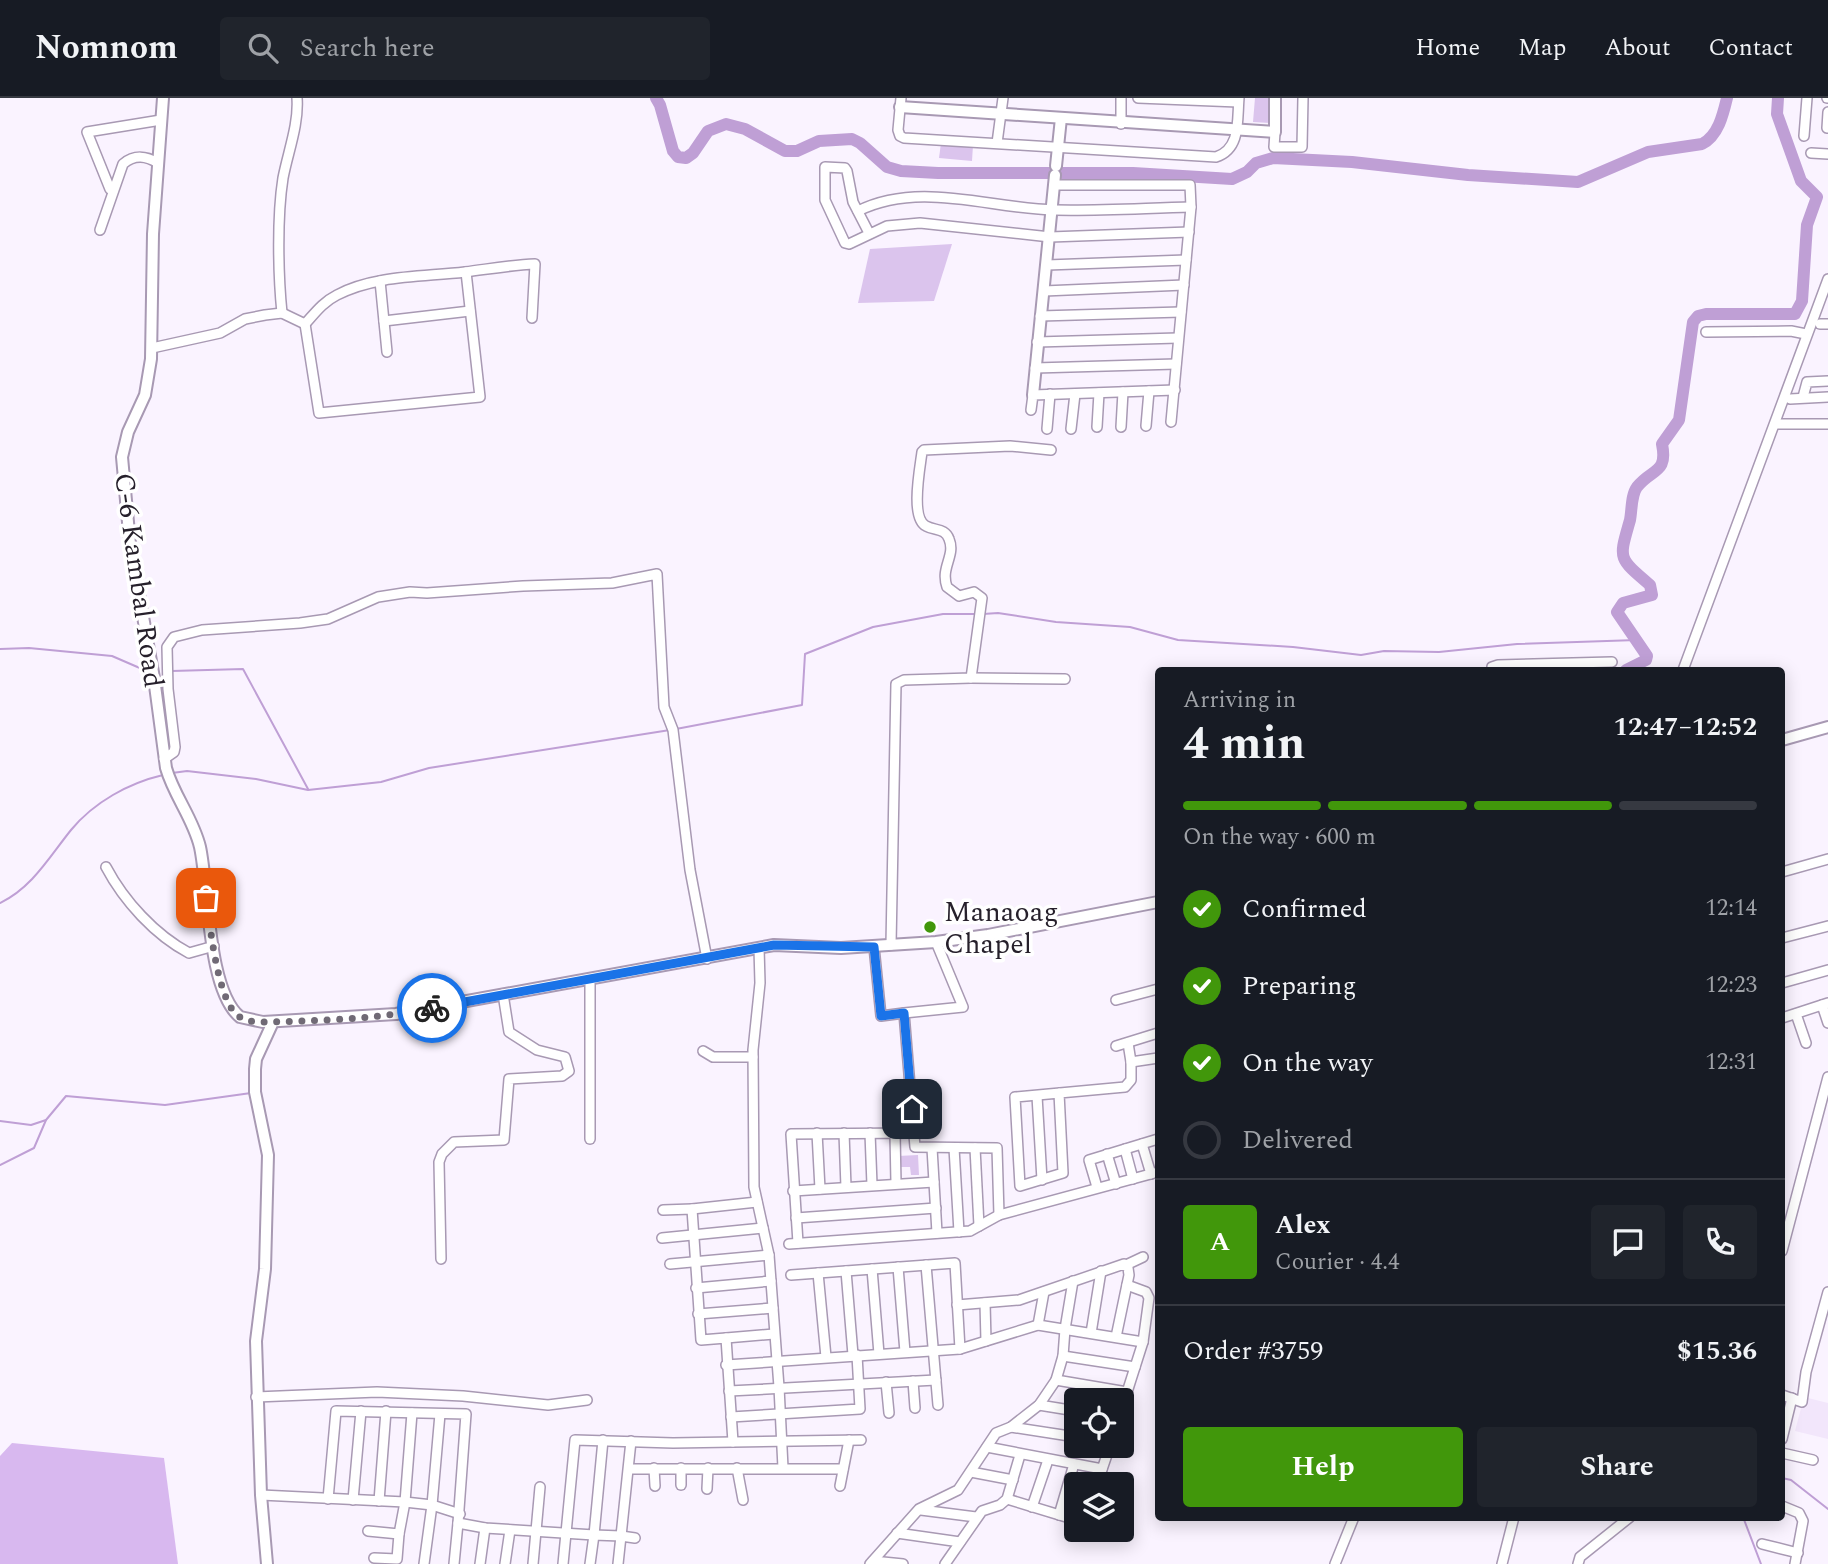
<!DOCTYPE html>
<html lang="en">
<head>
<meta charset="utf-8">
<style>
	body { margin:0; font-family:Spectral,serif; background:#20242c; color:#f1f3f6; height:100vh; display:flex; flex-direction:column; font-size:26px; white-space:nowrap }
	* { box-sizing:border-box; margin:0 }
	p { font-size:23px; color:#9ea1a6 }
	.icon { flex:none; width:38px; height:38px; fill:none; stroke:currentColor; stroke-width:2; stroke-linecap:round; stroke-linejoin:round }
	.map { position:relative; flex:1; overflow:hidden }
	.side { position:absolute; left:1155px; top:569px; width:630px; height:854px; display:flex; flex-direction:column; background:#171b24; border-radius:7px; box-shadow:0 4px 18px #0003 }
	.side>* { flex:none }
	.controls { position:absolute; left:1064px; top:1290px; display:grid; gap:14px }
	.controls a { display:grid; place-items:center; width:70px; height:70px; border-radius:7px; background:#171b24; box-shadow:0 4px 18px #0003; font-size:35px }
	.pin { position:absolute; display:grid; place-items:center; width:60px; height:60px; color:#fff; margin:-30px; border-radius:14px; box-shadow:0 4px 10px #0006 }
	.courier { position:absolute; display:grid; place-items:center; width:70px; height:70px; margin:-35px; border:5px solid #1a73e8; border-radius:50%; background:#fff; color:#222; box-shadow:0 2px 9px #0007 }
	.headline em { font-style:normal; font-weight:700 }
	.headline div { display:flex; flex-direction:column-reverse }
	.headline { display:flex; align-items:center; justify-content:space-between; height:119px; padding:0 28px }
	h1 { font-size:46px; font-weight:700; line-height:52px }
	.bar { display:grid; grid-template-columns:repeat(4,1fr); gap:10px 7px; align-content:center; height:84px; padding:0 28px }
	.bar i { height:9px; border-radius:5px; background:#363941 }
	.bar .on { background:#41970b }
	.bar p { grid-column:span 4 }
	.line { display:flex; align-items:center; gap:18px; padding:0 28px; border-top:2px solid #363941 }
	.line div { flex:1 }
	.round { display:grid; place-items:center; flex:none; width:74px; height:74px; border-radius:7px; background:#20242c }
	ol { padding:0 28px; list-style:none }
	li { display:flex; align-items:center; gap:21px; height:77px }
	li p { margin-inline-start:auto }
	li .icon { padding:7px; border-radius:50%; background:#41970b; color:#fff; stroke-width:4 }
	li:last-child { color:#9ea1a6 }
	li i { width:38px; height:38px; border:4px solid #363941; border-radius:50% }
	.button { display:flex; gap:14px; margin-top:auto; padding:14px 28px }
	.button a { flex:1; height:80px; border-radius:7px; background:#41970b; color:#fff; font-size:28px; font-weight:700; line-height:80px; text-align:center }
	.button a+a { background:#20242c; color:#f1f3f6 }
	header { display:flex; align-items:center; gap:42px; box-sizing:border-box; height:98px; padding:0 35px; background:#171b24; border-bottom:2px solid #363941 }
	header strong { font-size:33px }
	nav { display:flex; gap:38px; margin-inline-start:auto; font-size:24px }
	.search { width:490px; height:63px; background:#20242c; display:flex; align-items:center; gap:18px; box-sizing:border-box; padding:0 24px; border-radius:7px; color:#9ea1a6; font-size:26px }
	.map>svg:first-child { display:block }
	.built { fill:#f2e6fb }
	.green { fill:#dbc4ed }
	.forest { fill:#d8b8ef }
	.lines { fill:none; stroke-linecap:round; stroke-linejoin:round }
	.stream { stroke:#bf9fd5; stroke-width:2 }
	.river { stroke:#bf9fd5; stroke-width:12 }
	.minor-casing { stroke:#a899b3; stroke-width:12 }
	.tertiary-casing { stroke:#a899b3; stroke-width:14 }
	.minor { stroke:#fff; stroke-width:9 }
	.tertiary { stroke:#fff; stroke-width:10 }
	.done { stroke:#706a75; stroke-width:7; stroke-dasharray:0 12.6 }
	.route { stroke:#1a73e8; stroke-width:9 }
	.poi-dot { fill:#41970b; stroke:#fff; stroke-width:2.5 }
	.labels { text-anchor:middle; stroke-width:7; stroke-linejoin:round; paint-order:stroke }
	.street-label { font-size:28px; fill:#26202b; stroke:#fff }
	.poi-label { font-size:28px; fill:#26202b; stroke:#fff; text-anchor:start }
</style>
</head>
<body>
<header>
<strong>Nomnom</strong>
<div class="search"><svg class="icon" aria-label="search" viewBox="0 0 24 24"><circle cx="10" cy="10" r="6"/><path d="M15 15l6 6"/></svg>Search here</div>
<nav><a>Home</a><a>Map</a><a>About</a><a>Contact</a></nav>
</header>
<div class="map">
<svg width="1828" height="1466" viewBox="0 0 1828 1466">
	<rect width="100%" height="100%" fill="#faf3ff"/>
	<path class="built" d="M 1804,1299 L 1828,1305 L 1828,1341 L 1795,1333 Z"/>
	<g class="green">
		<path d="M 1255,0 L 1271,0 L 1270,25 L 1253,24 Z"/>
		<path d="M 941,45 L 973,47 L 972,63 L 939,60 Z"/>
		<path d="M 952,146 L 934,203 L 858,205 L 870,151 Z"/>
		<path d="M 918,1057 L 919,1077 L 911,1077 L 910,1069 L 899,1069 L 898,1058 Z"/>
	</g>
	<path class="forest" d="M 12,1345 L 164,1360 L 178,1466 L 0,1466 L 0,1358 Z"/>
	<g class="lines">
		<g class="stream">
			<path d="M 983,516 L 998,515 L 1056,524 L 1130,529 L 1178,542 L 1293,549 L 1361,557 L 1384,553 L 1439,554 L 1517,546 L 1637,542"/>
			<path d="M 0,551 L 29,550 L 112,558 L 149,574"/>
			<path d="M 172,573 L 243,571 L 308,691"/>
			<path d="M 676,631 L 802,607 L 805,556 L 873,529 L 943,516 L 974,516"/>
			<path d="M 172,675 L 187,673 L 256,681 L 308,692 L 381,684 L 429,670 L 670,632"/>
			<path d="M 0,805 C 32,790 50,758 71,732 C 94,704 129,685 163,677"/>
			<path d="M 0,1023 L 31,1027 L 46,1022"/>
			<path d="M 0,1067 L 34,1050 L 46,1022 L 66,998 L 165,1007 L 251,995"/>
			<path d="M 1782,1380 L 1791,1382 L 1828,1411"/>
			<path d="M 1743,1419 L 1761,1466"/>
		</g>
		<g class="river">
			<path d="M 656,0 L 660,7 L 673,53 L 678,59 L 686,60 L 693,55 L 708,33 L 726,26 L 745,31 L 785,53 L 797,53 L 819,43 L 852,41 L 860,45 L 887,69 L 901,73 L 938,75 L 1054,75"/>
			<path d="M 1062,75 L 1133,75 L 1232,81 L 1247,74 L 1256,65 L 1273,60 L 1352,64 L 1468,77 L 1578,84 L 1648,54 L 1702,46 C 1718,38 1723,17 1727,0"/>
			<path d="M 1626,572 L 1646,562 L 1647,558 L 1617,514 L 1623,505 L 1652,497 L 1650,487 C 1617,459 1619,461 1630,422 C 1632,412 1631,397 1637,389 C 1652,370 1668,376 1662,346 L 1679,322 L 1693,224 L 1698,218 L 1706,216 L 1795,216 L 1802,203 L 1807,127 L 1817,99 L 1801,83 L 1777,16 L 1778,0"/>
		</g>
		<defs>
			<g id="minor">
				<path d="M 901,0 L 898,32 L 900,38 L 904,40 L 1216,59 C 1241,51 1237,22 1239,0"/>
				<path d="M 1138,0 L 1238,4"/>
				<path d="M 1827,0 L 1828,0"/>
				<path d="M 1121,26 L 1121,0"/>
				<path d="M 1827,30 L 1828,14"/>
				<path d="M 1275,34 L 1274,49 L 1302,49 L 1303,0"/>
				<path d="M 1804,38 L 1807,0"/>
				<path d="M 997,45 L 1003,0"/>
				<path d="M 1811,55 L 1828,56"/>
				<path d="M 1054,87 L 1190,87 L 1191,109 L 1171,324"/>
				<path d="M 110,91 L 87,34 L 161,22"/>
				<path d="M 858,113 C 920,82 991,111 1055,112 C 1100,113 1146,110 1191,109"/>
				<path d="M 100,132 L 123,66 C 135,56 146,58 158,65"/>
				<path d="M 869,135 L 853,104 L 847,73 L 845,70 L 825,69 L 825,102 L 845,145 L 849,146 L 887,128 L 920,125 L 1050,139 L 1189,134"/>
				<path d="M 1047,167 L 1186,162"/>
				<path d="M 380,183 L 387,254"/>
				<path d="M 1044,193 L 1184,187"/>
				<path d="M 282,215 C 278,176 277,118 283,80 C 288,54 299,26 297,0"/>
				<path d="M 1040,218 L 1181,214"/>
				<path d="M 384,223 L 470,213"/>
				<path d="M 305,226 L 319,315 L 480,299 L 466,174"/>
				<path d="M 305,226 C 315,215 323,204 337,197 C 375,177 423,179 465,174 C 489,171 511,167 535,166 L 532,220"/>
				<path d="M 1820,226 L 1828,226"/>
				<path d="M 1706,234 L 1791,233 L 1806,236"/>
				<path d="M 1037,244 L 1178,240"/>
				<path d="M 152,250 L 220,235 L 245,221 L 265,217 L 282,215 L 305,226"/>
				<path d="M 1035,270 L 1176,266"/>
				<path d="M 1803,299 L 1807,284 L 1828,283"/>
				<path d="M 1790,301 L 1828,299"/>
				<path d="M 1031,312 L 1033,297 L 1175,292"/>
				<path d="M 1775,326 L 1828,326"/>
				<path d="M 1146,328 L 1149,293"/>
				<path d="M 1097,329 L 1099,295"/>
				<path d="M 1121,329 L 1123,294"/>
				<path d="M 1047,331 L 1050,296"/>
				<path d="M 1071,331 L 1075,296"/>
				<path d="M 1492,572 L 1492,569 L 1498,567 L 1612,564"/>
				<path d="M 1683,572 L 1828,181"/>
				<path d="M 971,580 L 1065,581"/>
				<path d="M 164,661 L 174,654 L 175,649 L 168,591 L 167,549 L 174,539 L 202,532 L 300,525 L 328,521 L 378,499 L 410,494 L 427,495 L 523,488 L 612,485 L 657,476 L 664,609 L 673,632 L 690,772 L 707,861"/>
				<path d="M 106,769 C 124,803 155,837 189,855 L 214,848"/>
				<path d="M 1782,774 L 1828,761"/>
				<path d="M 1782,840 L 1828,828"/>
				<path d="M 936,844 L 963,909 L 904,915 L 915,1049 L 997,1050 L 999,1117"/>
				<path d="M 891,847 L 896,586 L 904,582 L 971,580 L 982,500 L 974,494 L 959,498 L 947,489 C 940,469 956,458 949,441 C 945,430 935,433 926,428 C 910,420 920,370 922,354 L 924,352 L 1010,348 L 1051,352"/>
				<path d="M 874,849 L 881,918 L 904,915"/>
				<path d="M 759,850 L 760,885 L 753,952 L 754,1089 L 769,1157 L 779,1289 L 783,1370"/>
				<path d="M 1782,885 L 1828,872"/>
				<path d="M 1116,902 L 1158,891"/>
				<path d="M 1822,907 L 1828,925"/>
				<path d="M 1796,916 L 1806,945"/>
				<path d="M 1782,920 L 1828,905"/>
				<path d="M 1128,945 L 1131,964 L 1158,960"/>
				<path d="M 1116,948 L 1158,935"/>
				<path d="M 703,953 L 713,959 L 753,959"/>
				<path d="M 1059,995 L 1063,1075 L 1020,1088 L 1015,999 L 1125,989 L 1131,982 L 1131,964"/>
				<path d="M 1037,998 L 1042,1082"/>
				<path d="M 817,1035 L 820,1091"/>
				<path d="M 844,1035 L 846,1089"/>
				<path d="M 870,1035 L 872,1087"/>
				<path d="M 895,1036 L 896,1085"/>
				<path d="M 590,1041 L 590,881"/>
				<path d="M 1142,1046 L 1151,1076"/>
				<path d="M 932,1050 L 937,1135"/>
				<path d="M 954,1050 L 959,1134"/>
				<path d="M 975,1050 L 979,1128"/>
				<path d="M 1125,1051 L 1133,1081"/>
				<path d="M 1107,1056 L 1116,1086"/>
				<path d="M 1097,1089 L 1089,1062 L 1158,1041"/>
				<path d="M 793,1093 L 934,1084"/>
				<path d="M 692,1111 L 757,1104"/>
				<path d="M 663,1112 L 692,1111 L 701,1242 L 726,1240 L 733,1344"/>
				<path d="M 796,1120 L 936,1110"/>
				<path d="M 662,1140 L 763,1130"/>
				<path d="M 798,1145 L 791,1036 L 914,1035"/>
				<path d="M 789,1146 L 970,1133 L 999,1117 L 1158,1074"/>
				<path d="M 1782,1153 L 1828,979"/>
				<path d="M 441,1161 L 439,1064 L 442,1056 L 454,1044 L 504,1042 L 509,981 L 562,978 L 569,973 L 565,959 L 537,952 L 509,934 L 503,896"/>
				<path d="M 670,1166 L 769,1157"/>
				<path d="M 926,1167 L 938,1307"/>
				<path d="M 1126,1167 L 1143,1159"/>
				<path d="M 898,1169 L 905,1254"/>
				<path d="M 872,1171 L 879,1256"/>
				<path d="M 846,1173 L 853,1257"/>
				<path d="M 818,1175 L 826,1259"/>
				<path d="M 696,1190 L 771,1183"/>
				<path d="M 985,1205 L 986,1243"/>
				<path d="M 957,1207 L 1019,1202 L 1124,1166 L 1128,1170 L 1129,1177 L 1116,1239"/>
				<path d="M 698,1216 L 773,1210"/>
				<path d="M 1038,1227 L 1044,1194"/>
				<path d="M 1091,1235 L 1101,1173"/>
				<path d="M 726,1240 L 774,1236"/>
				<path d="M 960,1251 L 1038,1227 L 1143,1244"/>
				<path d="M 1063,1258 L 1135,1269"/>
				<path d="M 726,1267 L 960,1251 L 955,1165 L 791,1177"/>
				<path d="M 1056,1282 L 1127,1294"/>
				<path d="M 913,1283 L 915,1310"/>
				<path d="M 886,1284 L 889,1315"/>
				<path d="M 729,1293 L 936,1282"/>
				<path d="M 1782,1297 L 1802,1304 L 1806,1274 L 1828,1194"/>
				<path d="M 256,1299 L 377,1294 L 463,1298 L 548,1307 L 587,1302"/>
				<path d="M 1039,1307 L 1076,1313"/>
				<path d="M 1122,1310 L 1143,1244 L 1149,1200 L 1146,1194 L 1127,1187"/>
				<path d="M 731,1319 L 860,1311 L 857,1257"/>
				<path d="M 1011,1329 L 1076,1339"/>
				<path d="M 1782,1341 L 1792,1300"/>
				<path d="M 987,1349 L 1102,1371"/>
				<path d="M 1782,1355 L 1813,1362"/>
				<path d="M 654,1370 L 655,1388"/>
				<path d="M 681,1370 L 681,1387"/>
				<path d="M 737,1370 L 743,1402"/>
				<path d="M 629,1371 L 843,1371"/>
				<path d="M 971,1374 L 1013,1382"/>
				<path d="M 1097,1386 L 1110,1348"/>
				<path d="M 840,1388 L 849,1342"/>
				<path d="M 707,1391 L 708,1370"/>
				<path d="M 261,1397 L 405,1404 L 432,1407 L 460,1416"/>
				<path d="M 328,1401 L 336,1313 L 466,1316 L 458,1425 L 485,1430 L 594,1437 L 603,1342"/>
				<path d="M 1007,1401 L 1076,1422"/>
				<path d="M 353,1402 L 361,1313"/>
				<path d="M 379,1403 L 386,1313"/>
				<path d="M 1782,1408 L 1799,1415 L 1803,1423 L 1795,1466"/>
				<path d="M 1032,1409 L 1048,1362"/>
				<path d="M 921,1412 L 976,1419"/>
				<path d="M 1059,1417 L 1074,1366"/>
				<path d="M 368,1433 L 399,1436 L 405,1404 L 412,1315"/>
				<path d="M 897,1435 L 960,1444"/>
				<path d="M 1762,1446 L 1798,1455"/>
				<path d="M 374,1460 L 397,1461 L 399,1436"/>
				<path d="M 873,1463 L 903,1466"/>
				<path d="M 424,1466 L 432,1407 L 440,1316"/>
				<path d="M 454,1466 L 458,1425"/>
				<path d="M 480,1466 L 485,1430"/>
				<path d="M 505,1466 L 510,1432"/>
				<path d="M 533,1466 L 540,1389"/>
				<path d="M 563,1466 L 575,1342 L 673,1345 L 861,1342"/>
				<path d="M 590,1466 L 594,1437 L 621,1438 L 631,1343"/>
				<path d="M 618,1466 L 621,1438 L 635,1440"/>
				<path d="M 870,1466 L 919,1411 L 958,1392 L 996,1335 L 1011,1329 L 1039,1307 L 1056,1282 L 1063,1258 L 1065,1231 L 1073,1183"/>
				<path d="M 945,1466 L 982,1413 L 1000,1407 L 1007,1401 L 1020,1357"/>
				<path d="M 1335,1466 L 1354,1419"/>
				<path d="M 1502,1466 L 1514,1419"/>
				<path d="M 1578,1466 L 1580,1459 L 1630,1419"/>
			</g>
			<g id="tertiary">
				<path d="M 163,0 L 153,136 L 151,261 L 145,297 L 128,334 L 122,359 L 130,446 L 154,580 L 166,670 C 174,698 193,720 200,749 C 209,790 207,892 240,919 L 263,924 L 396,916 L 774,847 L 841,850 L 936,844 L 988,837 L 1158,804"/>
				<path d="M 900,9 L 1275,34 L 1275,0"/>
				<path d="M 1056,68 L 1061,20"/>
				<path d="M 1033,297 L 1055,77"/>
				<path d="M 1782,642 L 1828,629"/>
				<path d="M 267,1466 L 261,1397 L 256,1243 L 265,1171 L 268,1057 L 255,994 L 255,971 L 256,961 L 273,924"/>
			</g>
		</defs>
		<use href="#minor" class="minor-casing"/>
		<use href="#tertiary" class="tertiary-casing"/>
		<use href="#minor" class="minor"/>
		<use href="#tertiary" class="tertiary"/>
	</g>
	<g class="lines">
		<path class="done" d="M 206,800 C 210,826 217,900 237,917 C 244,923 253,924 263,924 C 319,923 377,921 432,910"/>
		<path class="route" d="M 432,910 L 774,847 L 874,849 L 881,918 L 904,915 L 912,1011"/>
	</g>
	<circle class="poi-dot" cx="930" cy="829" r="7"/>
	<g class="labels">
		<g class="street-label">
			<text transform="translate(140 482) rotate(82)" y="10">C-6 Kambal Road</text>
		</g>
		<g class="poi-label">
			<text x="944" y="823">Manaoag<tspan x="944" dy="32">Chapel</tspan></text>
		</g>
	</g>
</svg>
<div class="controls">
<a><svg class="icon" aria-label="locate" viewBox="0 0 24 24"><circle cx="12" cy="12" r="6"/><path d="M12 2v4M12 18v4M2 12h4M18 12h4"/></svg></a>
<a><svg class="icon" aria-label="layers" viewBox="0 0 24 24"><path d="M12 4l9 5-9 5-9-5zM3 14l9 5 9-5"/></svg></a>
</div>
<div class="pin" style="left:206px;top:800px;background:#ea580c"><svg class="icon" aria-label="bag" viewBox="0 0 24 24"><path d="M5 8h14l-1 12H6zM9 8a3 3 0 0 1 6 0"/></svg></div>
<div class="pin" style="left:912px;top:1011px;background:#1f2937"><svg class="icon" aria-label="home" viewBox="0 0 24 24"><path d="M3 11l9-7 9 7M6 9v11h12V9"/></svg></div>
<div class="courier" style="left:432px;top:910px"><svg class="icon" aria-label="bike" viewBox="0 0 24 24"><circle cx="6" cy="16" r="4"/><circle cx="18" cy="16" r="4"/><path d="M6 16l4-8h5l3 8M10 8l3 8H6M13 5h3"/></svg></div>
<section class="side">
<div class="headline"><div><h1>4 min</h1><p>Arriving in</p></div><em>12:47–12:52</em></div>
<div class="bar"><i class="on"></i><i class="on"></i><i class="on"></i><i></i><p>On the way · 600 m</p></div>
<ol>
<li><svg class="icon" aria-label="check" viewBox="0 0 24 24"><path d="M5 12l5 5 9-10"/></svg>Confirmed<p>12:14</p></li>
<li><svg class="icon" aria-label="check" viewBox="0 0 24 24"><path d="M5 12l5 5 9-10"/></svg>Preparing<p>12:23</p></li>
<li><svg class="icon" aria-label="check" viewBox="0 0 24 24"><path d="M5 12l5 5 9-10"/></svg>On the way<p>12:31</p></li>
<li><i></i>Delivered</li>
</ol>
<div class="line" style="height:126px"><b class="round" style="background:#41970b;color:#fff">A</b><div><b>Alex</b><p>Courier · 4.4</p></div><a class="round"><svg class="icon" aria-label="chat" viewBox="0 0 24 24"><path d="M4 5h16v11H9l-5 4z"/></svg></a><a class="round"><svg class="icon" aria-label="phone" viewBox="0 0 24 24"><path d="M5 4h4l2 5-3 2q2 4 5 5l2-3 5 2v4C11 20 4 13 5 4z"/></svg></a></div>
<div class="line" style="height:91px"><div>Order #3759</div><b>$15.36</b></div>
<div class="button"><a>Help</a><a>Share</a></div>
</section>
</div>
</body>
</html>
